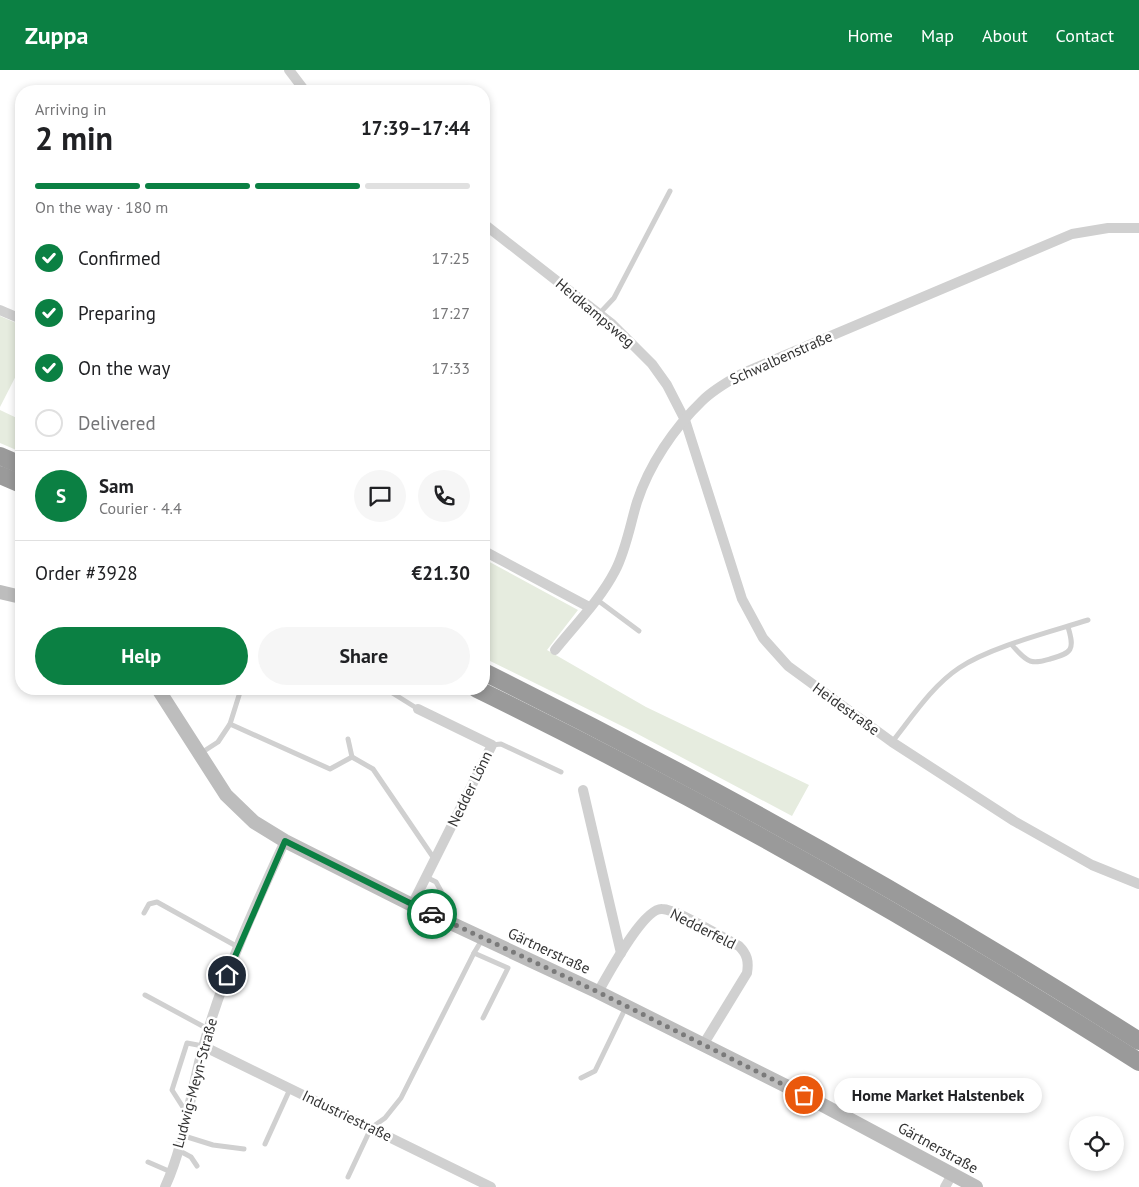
<!DOCTYPE html>
<html lang="en">
<head>
<meta charset="utf-8">
<style>
	body { margin:0; font-family:"PT Sans",sans-serif; background:#f6f6f6; color:#202124; height:100vh; display:flex; flex-direction:column; font-size:19px; white-space:nowrap }
	* { box-sizing:border-box; margin:0 }
	p { font-size:16px; color:#757577 }
	.icon { flex:none; width:28px; height:28px; fill:none; stroke:currentColor; stroke-width:2; stroke-linecap:round; stroke-linejoin:round }
	.map { position:relative; flex:1; overflow:hidden }
	.details { position:absolute; left:15px; top:15px; width:475px; height:610px; display:flex; flex-direction:column; background:#fff; border-radius:20px; box-shadow:0 2px 8px #0003 }
	.details>* { flex:none }
	.buttons { position:absolute; left:1069px; top:1046px; display:grid; gap:10px }
	.buttons a { display:grid; place-items:center; width:55px; height:55px; border-radius:50%; background:#fff; box-shadow:0 2px 8px #0003; font-size:25px }
	.pin { position:absolute; display:grid; place-items:center; width:42px; height:42px; color:#fff; margin:-21px; border:2px solid #fff; border-radius:50%; box-shadow:0 1px 5px #0007 }
	.courier { position:absolute; display:grid; place-items:center; width:50px; height:50px; margin:-25px; border:4px solid #0b8043; border-radius:50%; background:#fff; color:#222; box-shadow:0 1px 6px #0007 }
	.bubble { position:absolute; height:35px; border-radius:18px; background:#fff; box-shadow:0 2px 8px #0003; font-size:16px; font-weight:800; line-height:35px; text-align:center }
	.head em { font-style:normal; font-weight:800 }
	.head div { display:flex; flex-direction:column-reverse }
	.head { display:flex; align-items:center; justify-content:space-between; height:85px; padding:0 20px }
	h1 { font-size:32px; font-weight:800; line-height:38px }
	.bar { display:grid; grid-template-columns:repeat(4,1fr); gap:8px 5px; align-content:center; height:60px; padding:0 20px }
	.bar i { height:6px; border-radius:4px; background:#e0e0e0 }
	.bar .on { background:#0b8043 }
	.bar p { grid-column:span 4 }
	.line { display:flex; align-items:center; gap:12px; padding:0 20px; border-top:1px solid #e0e0e0 }
	.line div { flex:1 }
	.round { display:grid; place-items:center; flex:none; width:52px; height:52px; border-radius:26px; background:#f6f6f6 }
	ol { padding:0 20px; list-style:none }
	li { display:flex; align-items:center; gap:15px; height:55px }
	li p { margin-inline-start:auto }
	li .icon { padding:5px; border-radius:50%; background:#0b8043; color:#fff; stroke-width:4 }
	li:last-child { color:#757577 }
	li i { width:28px; height:28px; border:2px solid #e0e0e0; border-radius:50% }
	.cta { display:flex; gap:10px; margin-top:auto; padding:10px 20px }
	.cta a { flex:1; height:58px; border-radius:30px; background:#0b8043; color:#fff; font-size:20px; font-weight:800; line-height:58px; text-align:center }
	.cta a+a { background:#f6f6f6; color:#202124 }
	header { display:flex; align-items:center; gap:30px; box-sizing:border-box; height:70px; padding:0 25px; background:#0b8043; color:#fff }
	header strong { font-size:24px }
	nav { display:flex; gap:28px; margin-inline-start:auto; font-size:18px }
	.map>svg:first-child { display:block }
	.green { fill:#e6ecdf }
	.lines { fill:none; stroke-linecap:round; stroke-linejoin:round }
	.lane { stroke:#d0d0d0; stroke-width:5 }
	.street { stroke:#d0d0d0; stroke-width:10 }
	.secondary { stroke:#bdbdbd; stroke-width:14 }
	.highway { stroke:#9a9a9a; stroke-width:18 }
	.done { stroke:#7a7a7a; stroke-width:5; stroke-dasharray:0 9 }
	.route { stroke:#0b8043; stroke-width:6 }
	.labels { text-anchor:middle; stroke-width:5; stroke-linejoin:round; paint-order:stroke }
	.street-label { font-size:15px; fill:#333; stroke:#fff }
</style>
</head>
<body>
<header>
<strong>Zuppa</strong>
<nav><a>Home</a><a>Map</a><a>About</a><a>Contact</a></nav>
</header>
<div class="map">
<svg width="1139" height="1117" viewBox="0 0 1139 1117">
	<rect width="100%" height="100%" fill="#fff"/>
	<g class="green">
		<path d="M 0,246 L 21,255 L 21,296 L 0,337 Z"/>
		<path d="M 0,340 L 21,350 L 21,382 L 0,373 Z"/>
		<path d="M 484,489 L 578,540 L 547,580 L 646,637 L 809,715 L 792,746 L 632,661 L 484,588 Z"/>
	</g>
	<g class="lines">
		<g class="lane">
			<path d="M 599,244 L 614,228 L 670,121"/>
			<path d="M 596,529 L 639,561"/>
			<path d="M 1012,575 C 1017,581 1023,588 1030,591 C 1037,593 1043,591 1050,589 C 1072,583 1075,580 1068,557"/>
			<path d="M 386,619 L 418,639"/>
			<path d="M 230,654 L 241,619"/>
			<path d="M 892,672 C 912,647 932,616 959,598 C 990,577 1050,562 1088,550"/>
			<path d="M 492,675 L 501,674 L 561,702"/>
			<path d="M 201,683 L 218,672 L 230,654 L 330,699 L 352,687 L 348,669"/>
			<path d="M 352,687 L 373,699 L 435,790"/>
			<path d="M 426,807 L 436,812 L 447,832"/>
			<path d="M 144,843 L 149,834 L 157,832 L 238,877"/>
			<path d="M 474,883 L 483,868"/>
			<path d="M 145,925 L 208,959"/>
			<path d="M 581,1008 L 595,1001 L 626,937"/>
			<path d="M 186,1042 L 172,1020 L 187,973 L 203,976"/>
			<path d="M 181,1065 L 213,1075 L 244,1079"/>
			<path d="M 265,1074 L 290,1019"/>
			<path d="M 178,1080 L 191,1087 L 197,1096"/>
			<path d="M 148,1092 L 171,1102"/>
			<path d="M 348,1107 L 371,1058 L 385,1048 L 401,1028 L 474,883 L 508,898 L 483,948"/>
		</g>
		<g class="street">
			<path d="M 289,0 L 305,21"/>
			<path d="M 484,154 L 612,254 L 652,294 L 667,315 L 685,350 L 742,529 L 763,568 L 788,596 L 892,672 L 1014,751 L 1092,795 L 1139,814"/>
			<path d="M 0,240 L 21,249"/>
			<path d="M 484,481 L 589,537"/>
			<path d="M 555,580 C 575,555 600,530 615,501 C 626,480 630,455 637,432 C 649,395 674,358 702,331 C 714,319 729,311 743,303 L 1072,164 L 1108,158 L 1139,158"/>
			<path d="M 583,720 L 621,883"/>
			<path d="M 412,835 L 492,675 L 418,639"/>
			<path d="M 598,922 C 608,905 643,838 662,839 C 677,839 723,868 739,876 C 747,884 749,891 747,903 L 703,975"/>
			<path d="M 203,976 L 491,1117"/>
			<path d="M 165,1117 C 185,1074 190,1023 203,977 C 223,906 254,838 285,771"/>
			<path d="M 945,1117 L 953,1103"/>
		</g>
		<g class="secondary">
			<path d="M 0,522 L 21,527"/>
			<path d="M 158,619 L 226,725 L 254,752 L 285,771 L 412,835 L 598,922 L 804,1025 L 976,1117"/>
		</g>
		<g class="highway">
			<path d="M 0,386 L 21,395"/>
			<path d="M 0,405 L 21,414"/>
			<path d="M 484,602 C 708,713 928,836 1139,971"/>
			<path d="M 477,619 C 704,730 926,856 1139,992"/>
		</g>
	</g>
	<g class="lines">
		<path class="done" d="M 432,844 L 598,922 L 804,1025"/>
		<path class="route" d="M 227,905 L 285,771 L 432,844"/>
	</g>
	<g class="labels">
		<g class="street-label">
			<text transform="translate(595 243) rotate(40)" y="5">Heidkampsweg</text>
			<text transform="translate(781 288) rotate(-24)" y="5">Schwalbenstraße</text>
			<text transform="translate(846 639) rotate(36)" y="5">Heidestraße</text>
			<text transform="translate(470 719) rotate(-64)" y="5">Nedder Lönn</text>
			<text transform="translate(703 859) rotate(27)" y="5">Nedderfeld</text>
			<text transform="translate(549 881) rotate(25)" y="5">Gärtnerstraße</text>
			<text transform="translate(195 1013) rotate(-75)" y="5">Ludwig-Meyn-Straße</text>
			<text transform="translate(347 1046) rotate(26)" y="5">Industriestraße</text>
			<text transform="translate(938 1078) rotate(29)" y="5">Gärtnerstraße</text>
		</g>
	</g>
</svg>
<div class="buttons">
<a><svg class="icon" aria-label="locate" viewBox="0 0 24 24"><circle cx="12" cy="12" r="6"/><path d="M12 2v4M12 18v4M2 12h4M18 12h4"/></svg></a>
</div>
<div class="pin" style="left:804px;top:1025px;background:#ea580c"><svg class="icon" aria-label="bag" viewBox="0 0 24 24"><path d="M5 8h14l-1 12H6zM9 8a3 3 0 0 1 6 0"/></svg></div>
<div class="pin" style="left:227px;top:905px;background:#1f2937"><svg class="icon" aria-label="home" viewBox="0 0 24 24"><path d="M3 11l9-7 9 7M6 9v11h12V9"/></svg></div>
<div class="courier" style="left:432px;top:844px"><svg class="icon" aria-label="car" viewBox="0 0 24 24"><path d="M5 17H2v-5l4-1 3-4h7l3 4 3 1v5h-3M9 17h6M6 11h13"/><circle cx="7" cy="17" r="2"/><circle cx="17" cy="17" r="2"/></svg></div>
<div class="bubble" style="left:834px;top:1008px;width:208px">Home Market Halstenbek</div>
<section class="details">
<div class="head"><div><h1>2 min</h1><p>Arriving in</p></div><em>17:39–17:44</em></div>
<div class="bar"><i class="on"></i><i class="on"></i><i class="on"></i><i></i><p>On the way · 180 m</p></div>
<ol>
<li><svg class="icon" aria-label="check" viewBox="0 0 24 24"><path d="M5 12l5 5 9-10"/></svg>Confirmed<p>17:25</p></li>
<li><svg class="icon" aria-label="check" viewBox="0 0 24 24"><path d="M5 12l5 5 9-10"/></svg>Preparing<p>17:27</p></li>
<li><svg class="icon" aria-label="check" viewBox="0 0 24 24"><path d="M5 12l5 5 9-10"/></svg>On the way<p>17:33</p></li>
<li><i></i>Delivered</li>
</ol>
<div class="line" style="height:90px"><b class="round" style="background:#0b8043;color:#fff">S</b><div><b>Sam</b><p>Courier · 4.4</p></div><a class="round"><svg class="icon" aria-label="chat" viewBox="0 0 24 24"><path d="M4 5h16v11H9l-5 4z"/></svg></a><a class="round"><svg class="icon" aria-label="phone" viewBox="0 0 24 24"><path d="M5 4h4l2 5-3 2q2 4 5 5l2-3 5 2v4C11 20 4 13 5 4z"/></svg></a></div>
<div class="line" style="height:65px"><div>Order #3928</div><b>€21.30</b></div>
<div class="cta"><a>Help</a><a>Share</a></div>
</section>
</div>
</body>
</html>
